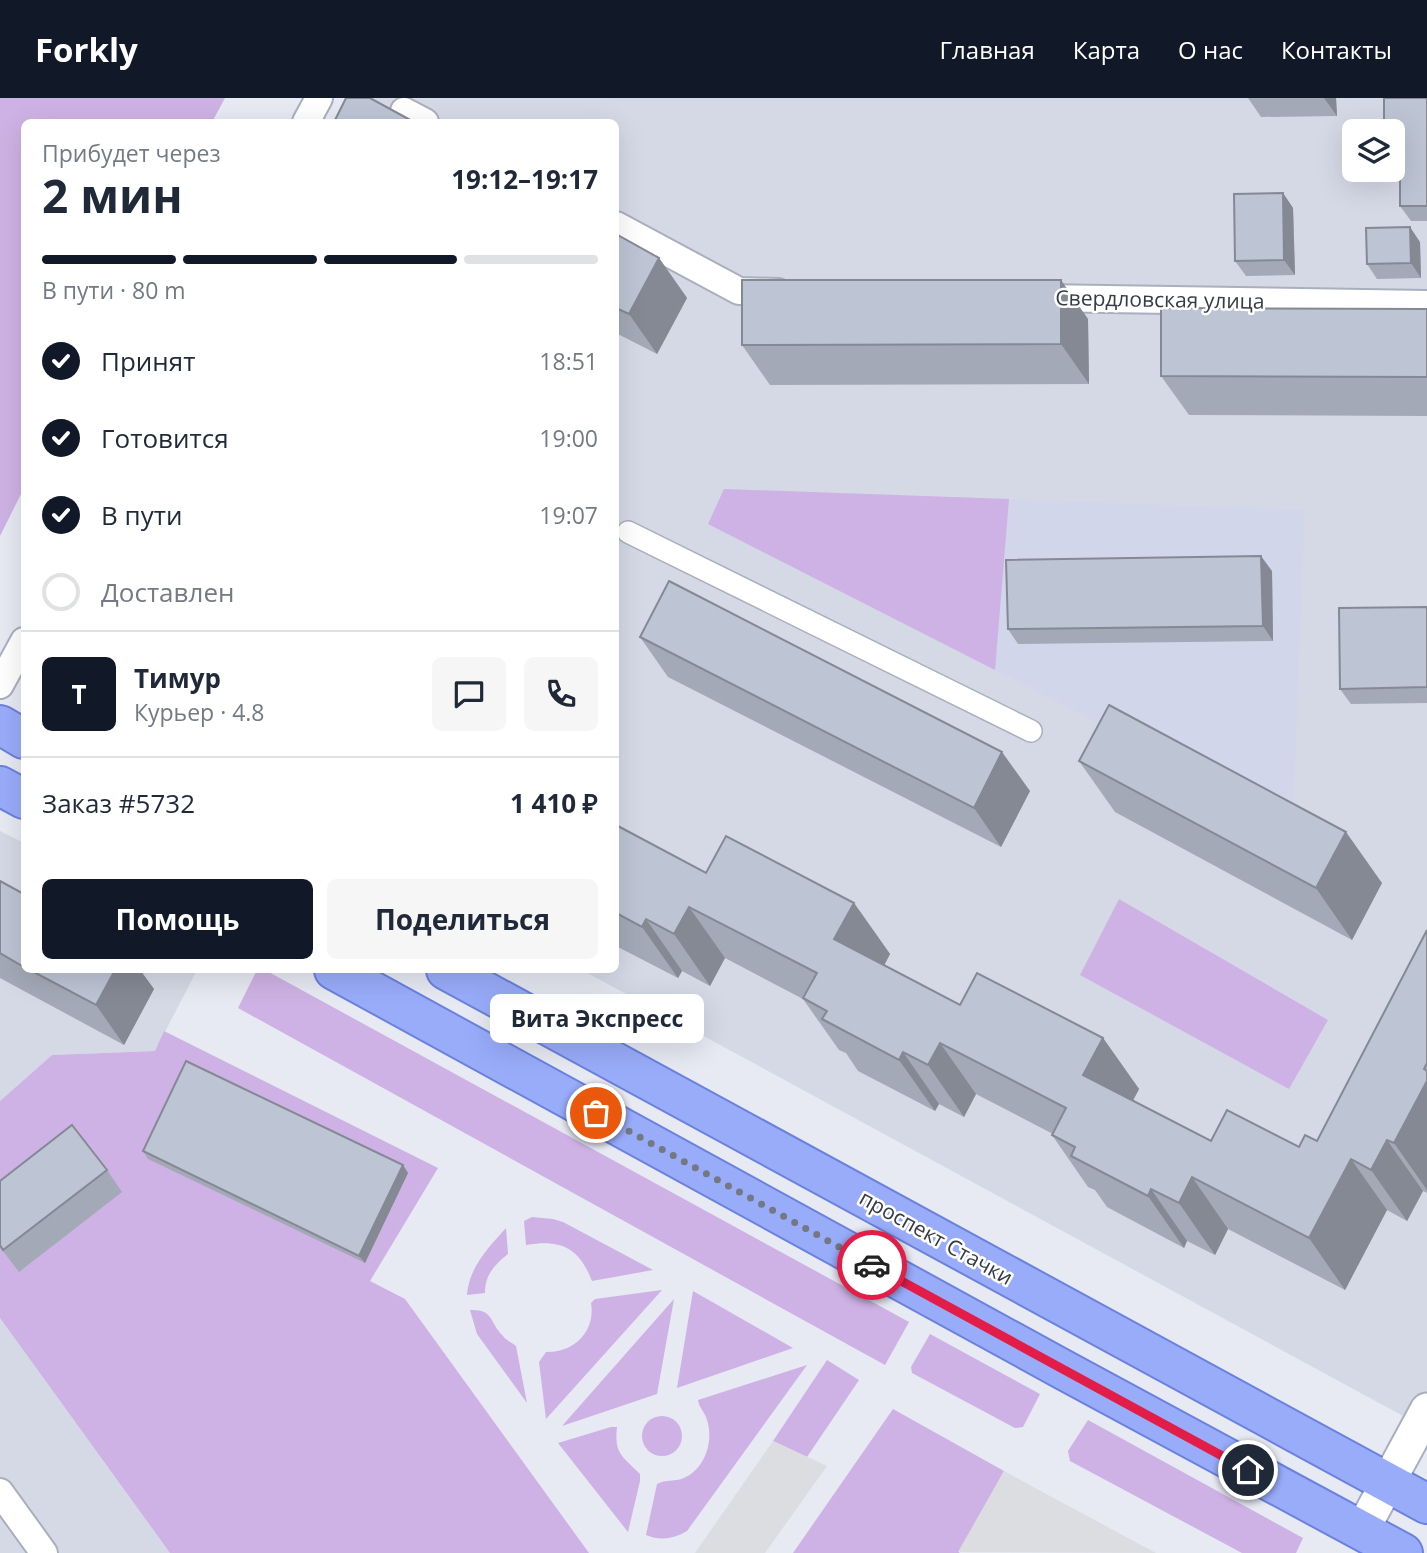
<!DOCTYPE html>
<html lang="ru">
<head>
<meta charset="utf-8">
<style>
	body { margin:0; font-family:"Open Sans",sans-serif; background:#f6f6f7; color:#1f2937; height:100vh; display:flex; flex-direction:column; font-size:26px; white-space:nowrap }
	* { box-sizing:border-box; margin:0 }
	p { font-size:23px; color:#747a83 }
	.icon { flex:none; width:38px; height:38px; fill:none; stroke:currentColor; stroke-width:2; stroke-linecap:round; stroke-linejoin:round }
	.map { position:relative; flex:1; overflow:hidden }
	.sheet { position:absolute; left:21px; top:21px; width:598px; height:854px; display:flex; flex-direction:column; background:#fff; border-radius:10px; box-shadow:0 7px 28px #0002 }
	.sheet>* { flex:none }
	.buttons { position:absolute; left:1342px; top:21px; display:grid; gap:14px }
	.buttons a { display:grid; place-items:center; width:63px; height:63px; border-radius:10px; background:#fff; box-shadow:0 7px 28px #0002; font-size:35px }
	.pin { position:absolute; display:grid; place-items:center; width:60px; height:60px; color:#fff; margin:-30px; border:4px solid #fff; border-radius:50%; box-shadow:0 2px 7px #0007 }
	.courier { position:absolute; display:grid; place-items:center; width:70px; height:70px; margin:-35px; border:5px solid #e11d48; border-radius:50%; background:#fff; color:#222; box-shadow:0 2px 9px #0007 }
	.bubble { position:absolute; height:49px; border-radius:10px; background:#fff; box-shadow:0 7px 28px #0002; font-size:23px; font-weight:700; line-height:49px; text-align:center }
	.headline em { font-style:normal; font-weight:700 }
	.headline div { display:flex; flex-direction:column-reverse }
	.headline { display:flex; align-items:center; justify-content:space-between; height:119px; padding:0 21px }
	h1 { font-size:46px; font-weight:700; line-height:52px }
	.bar { display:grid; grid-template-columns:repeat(4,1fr); gap:10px 7px; align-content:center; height:84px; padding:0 21px }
	.bar i { height:9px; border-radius:5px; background:#e0e1e3 }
	.bar .selected { background:#111827 }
	.bar p { grid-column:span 4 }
	.line { display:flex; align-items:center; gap:18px; padding:0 21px; border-top:2px solid #e0e1e3 }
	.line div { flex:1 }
	.round { display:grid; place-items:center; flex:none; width:74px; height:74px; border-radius:10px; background:#f6f6f7 }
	ol { padding:0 21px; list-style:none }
	li { display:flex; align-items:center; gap:21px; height:77px }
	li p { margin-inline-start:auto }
	li .icon { padding:7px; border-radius:50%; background:#111827; color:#fff; stroke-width:4 }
	li:last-child { color:#747a83 }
	li i { width:38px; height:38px; border:4px solid #e0e1e3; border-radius:50% }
	.primary-button { display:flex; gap:14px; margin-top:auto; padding:14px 21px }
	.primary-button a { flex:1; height:80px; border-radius:10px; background:#111827; color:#fff; font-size:28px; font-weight:700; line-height:80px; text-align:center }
	.primary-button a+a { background:#f6f6f7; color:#1f2937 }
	header { display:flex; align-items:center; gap:42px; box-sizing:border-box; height:98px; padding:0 35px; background:#111827; color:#fff }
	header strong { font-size:33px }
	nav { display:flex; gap:38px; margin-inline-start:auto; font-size:24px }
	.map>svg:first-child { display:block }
	.residential { fill:#d5d9e6; fill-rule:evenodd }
	.education { fill:#d2d6eb }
	.green { fill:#ceb2e5 }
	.parking { fill:#dcdde1 }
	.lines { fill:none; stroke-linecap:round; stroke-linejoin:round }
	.pedestrian-casing { stroke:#aaafbe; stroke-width:24 }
	.minor-casing { stroke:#aaafbe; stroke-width:30 }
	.tertiary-casing { stroke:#aaafbe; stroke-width:37 }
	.primary-casing { stroke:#6a82de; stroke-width:42 }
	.pedestrian { stroke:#fff; stroke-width:21 }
	.minor { stroke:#fff; stroke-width:26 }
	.tertiary { stroke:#fff; stroke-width:33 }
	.primary { stroke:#99acfa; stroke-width:38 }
	.wall { fill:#a3a9b6 }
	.shaded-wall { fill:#848994 }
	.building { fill:#bdc4d4; stroke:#848994; stroke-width:2 }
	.done { stroke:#747882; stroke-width:7; stroke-dasharray:0 12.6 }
	.route { stroke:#e11d48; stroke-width:9 }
	.labels { text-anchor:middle; stroke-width:5; stroke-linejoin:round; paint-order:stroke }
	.street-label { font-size:21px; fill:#363b45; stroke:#fff }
</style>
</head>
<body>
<header>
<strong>Forkly</strong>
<nav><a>Главная</a><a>Карта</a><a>О нас</a><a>Контакты</a></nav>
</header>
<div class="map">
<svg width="1427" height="1455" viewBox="0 0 1427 1455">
	<rect width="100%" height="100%" fill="#e7e9f3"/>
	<g class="residential">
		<path d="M 370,0 L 1427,0 L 1427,1331 L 582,872 L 616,872 L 616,24 L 356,24 ZM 1354,33 L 1393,33 L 1393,72 L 1354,72 Z"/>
		<path d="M 0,733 L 24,745 L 24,872 L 197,872 L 155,953 L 52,957 L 0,1003 Z"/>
		<path d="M 0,1220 L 170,1455 L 0,1455 Z"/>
	</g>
	<path class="education" d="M 724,391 L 1305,412 L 1293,724 L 708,426 Z"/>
	<g class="green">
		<path d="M 0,0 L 225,0 L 212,24 L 24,24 L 24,390 L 0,438 Z"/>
		<path d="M 724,391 L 1009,401 L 995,572 L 708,426 Z"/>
		<path d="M 1119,801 L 1328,922 L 1289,991 L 1080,877 Z"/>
		<path d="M 257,872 L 265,872 L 909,1224 L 885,1267 L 238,910 Z"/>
		<path d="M 164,933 L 438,1070 L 370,1183 L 405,1201 L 589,1455 L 170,1455 L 0,1220 L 0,1003 L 52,957 L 155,953 Z"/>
		<path d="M 532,1119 L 553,1121 L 563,1124 L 653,1172 L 592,1183 C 579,1150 562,1141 526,1147 L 524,1123 Z"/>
		<path d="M 506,1130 L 508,1156 C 494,1167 485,1177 485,1195 L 467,1197 C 469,1169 489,1149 506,1130 Z"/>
		<path d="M 662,1192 L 546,1321 L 539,1264 L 546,1254 C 574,1255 596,1233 591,1205 L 595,1201 Z"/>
		<path d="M 693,1193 L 793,1250 L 677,1290 Z"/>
		<path d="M 674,1201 L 657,1296 L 562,1328 Z"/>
		<path d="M 470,1212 C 494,1211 489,1224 503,1238 C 506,1242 512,1245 516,1248 L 527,1305 L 477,1236 Z"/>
		<path d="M 930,1236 L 1040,1296 L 1023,1329 L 1015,1330 L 912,1275 L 911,1269 Z"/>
		<path d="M 827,1262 L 859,1282 L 807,1359 L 773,1343 Z"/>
		<path d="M 807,1267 L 687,1433 C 674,1441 660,1443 646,1437 L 657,1386 C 666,1381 675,1384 684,1380 C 705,1371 714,1343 707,1322 C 705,1314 699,1310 698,1302 Z"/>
		<path d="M 893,1311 L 1004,1373 L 959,1455 L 793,1455 Z"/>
		<circle cx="662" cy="1338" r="20"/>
		<path d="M 1088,1322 L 1303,1440 L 1296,1455 L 1242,1455 L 1070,1363 L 1068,1353 Z"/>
		<path d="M 611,1329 L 617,1329 C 614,1356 622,1358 640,1376 L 640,1383 L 628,1434 L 558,1345 Z"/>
	</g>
	<g class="parking">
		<path d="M 773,1343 L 827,1368 L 765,1455 L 695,1455 Z"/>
		<path d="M 1004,1373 L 1048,1397 L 1156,1455 L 958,1454 Z"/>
	</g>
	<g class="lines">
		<defs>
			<path id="pedestrian" d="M 628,434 L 1031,633"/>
			<g id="minor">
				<path d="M 404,13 L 425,24"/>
				<path d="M 306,24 L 319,0"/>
				<path d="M 616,127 L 739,193 L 778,194"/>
				<path d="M 1040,200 L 1427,206"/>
				<path d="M 0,587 L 24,543"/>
				<path d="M 0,1394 L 44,1455"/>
			</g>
			<path id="tertiary" d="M 1362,1432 L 1427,1312"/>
			<g id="primary">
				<path d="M 0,627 L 24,641"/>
				<path d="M 0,688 L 24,701"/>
				<path d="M 334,872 L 1062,1271 L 1403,1455"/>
				<path d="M 446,872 L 1427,1406"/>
			</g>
		</defs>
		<use href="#pedestrian" class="pedestrian-casing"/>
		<use href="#minor" class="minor-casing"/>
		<use href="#tertiary" class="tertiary-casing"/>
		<use href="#primary" class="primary-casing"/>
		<use href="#pedestrian" class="pedestrian"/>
		<use href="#minor" class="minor"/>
		<use href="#tertiary" class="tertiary"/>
		<use href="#primary" class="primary"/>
	</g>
	<g class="wall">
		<path d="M 1248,0 L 1336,0 L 1337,18 L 1261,19 Z"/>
		<path d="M 1427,0 L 1427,123 L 1411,123 L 1400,108 L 1400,78 L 1395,78 L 1390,72 L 1393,72 L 1393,33 Z"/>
		<path d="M 1283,95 L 1293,110 L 1295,177 L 1246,178 L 1235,163 Z"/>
		<path d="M 616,136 L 659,160 L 687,200 L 657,256 L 616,235 Z"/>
		<path d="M 1420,144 L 1421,180 L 1377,181 L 1367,166 Z"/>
		<path d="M 1427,211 L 1427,318 L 1189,317 L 1161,278 Z"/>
		<path d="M 1088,221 L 1089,286 L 770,287 L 742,247 Z"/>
		<path d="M 1272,473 L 1273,543 L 1018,546 L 1008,531 Z"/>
		<path d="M 1427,509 L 1427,605 L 1351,606 L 1340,591 Z"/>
		<path d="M 640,539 L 1030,693 L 1001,749 L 668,579 Z"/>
		<path d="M 1079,663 L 1382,785 L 1352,842 L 1115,714 Z"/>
		<path d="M 616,727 L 706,775 L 854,805 L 890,856 L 884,867 L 960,907 L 1103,940 L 1139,991 L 1133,1003 L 1211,1043 L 1299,1049 L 1317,1043 L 1427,832 L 1427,1095 L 1423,1093 L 1407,1123 L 1387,1112 L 1345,1192 L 1228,1131 L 1215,1157 L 1187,1143 L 1184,1150 L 1107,1109 L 1095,1092 L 1088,1089 L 1052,1037 L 1053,1036 L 976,996 L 964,1019 L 939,1006 L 935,1013 L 858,973 L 846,955 L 839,952 L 803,901 L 725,860 L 710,888 L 682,873 L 678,880 L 616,848 Z"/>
		<path d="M 0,783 L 24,796 L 24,872 L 140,872 L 154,891 L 124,947 L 0,880 Z"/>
		<path d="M 143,1053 L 403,1067 L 408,1075 L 365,1165 L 148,1061 Z"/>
		<path d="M 107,1072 L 122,1094 L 19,1174 L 0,1149 L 0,1083 Z"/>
	</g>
	<g class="shaded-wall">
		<path d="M 1324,0 L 1336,0 L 1337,18 Z"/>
		<path d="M 1283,95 L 1293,110 L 1295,177 L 1284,162 Z"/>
		<path d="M 1410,129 L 1420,144 L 1421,180 L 1411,165 Z"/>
		<path d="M 659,160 L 687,200 L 657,256 L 629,216 Z"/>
		<path d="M 1061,182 L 1088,221 L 1089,286 L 1061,246 Z"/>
		<path d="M 1261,458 L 1272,473 L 1273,543 L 1263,528 Z"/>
		<path d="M 1002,654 L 1030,693 L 1001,749 L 974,710 Z"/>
		<path d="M 1346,734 L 1382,785 L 1352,842 L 1316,790 Z"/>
		<path d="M 854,805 L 890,856 L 871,893 L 834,841 Z"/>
		<path d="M 689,809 L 725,860 L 710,888 L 674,836 Z"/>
		<path d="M 646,821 L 682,873 L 678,880 L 642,829 Z"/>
		<path d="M 115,872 L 140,872 L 154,891 L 124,947 L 96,907 Z"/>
		<path d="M 1103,940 L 1139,991 L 1119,1028 L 1083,977 Z"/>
		<path d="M 940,945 L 976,996 L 964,1019 L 928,967 Z"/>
		<path d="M 903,954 L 939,1006 L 935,1013 L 899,962 Z"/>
		<path d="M 1427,983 L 1427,1092 L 1394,1045 Z"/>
		<path d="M 1387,1042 L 1423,1093 L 1407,1123 L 1371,1072 Z"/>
		<path d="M 1351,1061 L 1387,1112 L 1345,1192 L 1309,1140 Z"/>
		<path d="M 403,1067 L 408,1075 L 365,1165 L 359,1158 Z"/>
		<path d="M 1192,1079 L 1228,1131 L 1215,1157 L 1179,1105 Z"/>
		<path d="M 1151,1091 L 1187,1143 L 1184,1150 L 1148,1098 Z"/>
	</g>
	<g class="building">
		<path d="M 346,0 L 370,0 L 414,24 L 334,24 Z"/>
		<path d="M 1384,0 L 1427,0 L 1427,108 L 1400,108 L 1400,63 L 1393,63 L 1393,33 L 1384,33 Z"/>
		<path d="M 1283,95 L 1284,162 L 1235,163 L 1234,96 Z"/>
		<path d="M 1410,129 L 1411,165 L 1367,166 L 1366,130 Z"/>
		<path d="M 616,136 L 659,160 L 629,216 L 616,210 Z"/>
		<path d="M 742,182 L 1061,182 L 1061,246 L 742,247 Z"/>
		<path d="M 1161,210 L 1427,211 L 1427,279 L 1161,278 Z"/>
		<path d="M 1261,458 L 1263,528 L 1008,531 L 1006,462 Z"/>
		<path d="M 669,483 L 1002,654 L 974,710 L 640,539 Z"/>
		<path d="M 1427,509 L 1427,589 L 1340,591 L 1339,510 Z"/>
		<path d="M 1109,607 L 1346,734 L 1316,790 L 1079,663 Z"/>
		<path d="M 616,727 L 706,775 L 726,738 L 854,805 L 834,841 L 960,907 L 977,875 L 1103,940 L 1083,977 L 1211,1043 L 1227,1012 L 1299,1049 L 1305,1037 L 1317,1043 L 1427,832 L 1427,965 L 1424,971 L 1427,973 L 1427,983 L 1394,1045 L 1387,1042 L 1371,1072 L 1351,1061 L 1309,1140 L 1192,1079 L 1179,1105 L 1151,1091 L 1148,1098 L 1071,1058 L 1075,1049 L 1052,1037 L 1066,1010 L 940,945 L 928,967 L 903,954 L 899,962 L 822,921 L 827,913 L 803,900 L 817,875 L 689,809 L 674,836 L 646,821 L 642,829 L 616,815 Z"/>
		<path d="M 0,783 L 24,796 L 24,869 L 0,855 Z"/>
		<path d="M 30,872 L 115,872 L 96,907 Z"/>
		<path d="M 186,963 L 403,1067 L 359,1158 L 143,1053 Z"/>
		<path d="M 72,1027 L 107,1072 L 3,1152 L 0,1147 L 0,1083 Z"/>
	</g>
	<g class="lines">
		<path class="done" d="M 596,1015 L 872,1167"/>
		<path class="route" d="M 872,1167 L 1248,1372"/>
	</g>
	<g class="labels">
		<g class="street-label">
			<text transform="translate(1160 202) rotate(1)" y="7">Свердловская улица</text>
			<text transform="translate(936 1140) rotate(29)" y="7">проспект Стачки</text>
		</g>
	</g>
</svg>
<div class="buttons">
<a><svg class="icon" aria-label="layers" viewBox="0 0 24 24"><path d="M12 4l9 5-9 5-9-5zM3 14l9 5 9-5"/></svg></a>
</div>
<div class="pin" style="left:596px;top:1015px;background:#ea580c"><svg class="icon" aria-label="bag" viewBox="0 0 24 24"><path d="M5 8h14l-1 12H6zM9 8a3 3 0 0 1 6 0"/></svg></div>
<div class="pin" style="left:1248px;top:1372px;background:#1f2937"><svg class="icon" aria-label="home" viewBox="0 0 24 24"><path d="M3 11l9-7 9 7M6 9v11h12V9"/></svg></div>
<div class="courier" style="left:872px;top:1167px"><svg class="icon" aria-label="car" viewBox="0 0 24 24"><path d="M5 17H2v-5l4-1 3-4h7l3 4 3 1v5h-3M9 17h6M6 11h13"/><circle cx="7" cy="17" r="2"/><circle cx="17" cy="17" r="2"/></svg></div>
<div class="bubble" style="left:490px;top:896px;width:214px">Вита Экспресс</div>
<section class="sheet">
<div class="headline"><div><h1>2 мин</h1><p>Прибудет через</p></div><em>19:12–19:17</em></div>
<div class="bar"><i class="selected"></i><i class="selected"></i><i class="selected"></i><i></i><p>В пути · 80 m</p></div>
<ol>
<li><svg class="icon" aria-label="check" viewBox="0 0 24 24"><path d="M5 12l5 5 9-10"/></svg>Принят<p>18:51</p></li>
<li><svg class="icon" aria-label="check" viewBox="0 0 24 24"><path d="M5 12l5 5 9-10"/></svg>Готовится<p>19:00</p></li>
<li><svg class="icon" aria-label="check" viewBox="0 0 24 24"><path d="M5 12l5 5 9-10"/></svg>В пути<p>19:07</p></li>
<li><i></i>Доставлен</li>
</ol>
<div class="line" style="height:126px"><b class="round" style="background:#111827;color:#fff">Т</b><div><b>Тимур</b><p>Курьер · 4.8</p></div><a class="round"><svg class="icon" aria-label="chat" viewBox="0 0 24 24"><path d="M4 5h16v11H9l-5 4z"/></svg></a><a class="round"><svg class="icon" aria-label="phone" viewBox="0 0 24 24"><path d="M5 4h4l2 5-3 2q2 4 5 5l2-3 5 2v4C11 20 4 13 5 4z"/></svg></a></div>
<div class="line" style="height:91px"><div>Заказ #5732</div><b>1 410 ₽</b></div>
<div class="primary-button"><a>Помощь</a><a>Поделиться</a></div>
</section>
</div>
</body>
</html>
